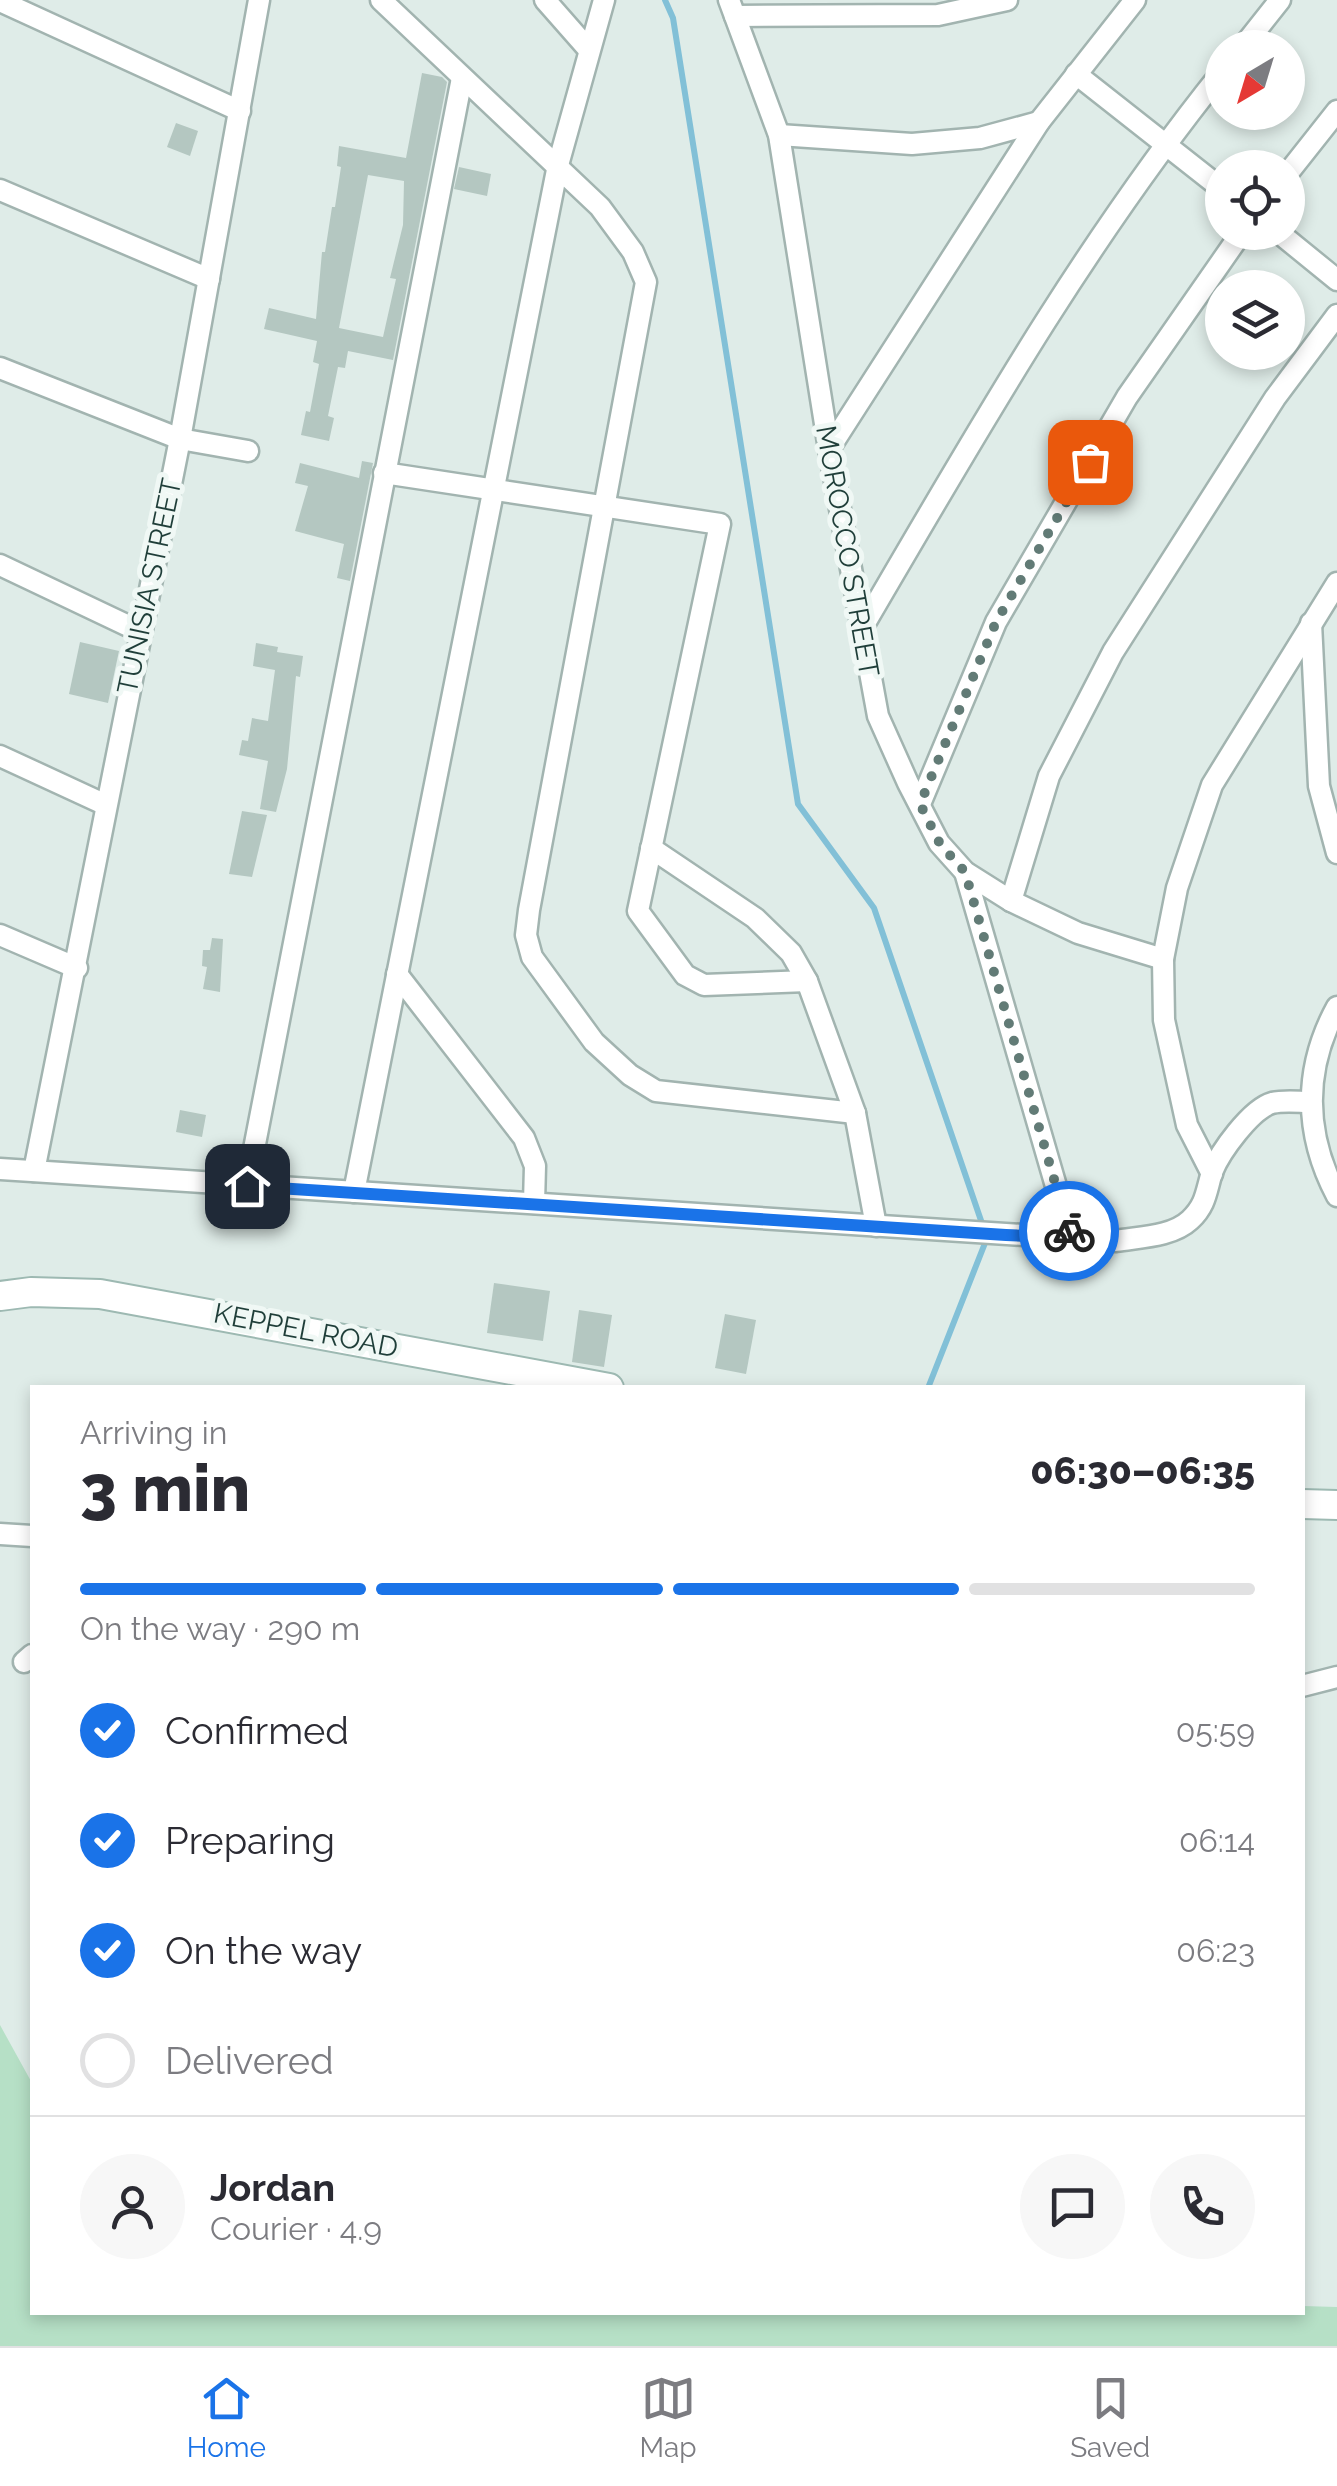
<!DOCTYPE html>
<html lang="en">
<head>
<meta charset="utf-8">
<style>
	body { margin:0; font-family:Raleway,sans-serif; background:#f7f7f7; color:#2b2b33; height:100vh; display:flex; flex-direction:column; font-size:38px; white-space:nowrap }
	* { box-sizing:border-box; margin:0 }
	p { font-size:32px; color:#7c7c81 }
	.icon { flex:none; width:55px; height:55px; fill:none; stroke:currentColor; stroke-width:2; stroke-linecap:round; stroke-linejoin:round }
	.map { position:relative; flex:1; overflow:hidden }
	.details { position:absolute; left:30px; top:1385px; width:1275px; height:930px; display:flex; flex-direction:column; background:#fff; border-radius:0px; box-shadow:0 5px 15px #0003 }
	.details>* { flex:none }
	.needle { width:65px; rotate:218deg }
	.tools { position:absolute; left:1205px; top:30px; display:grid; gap:20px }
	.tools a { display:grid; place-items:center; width:100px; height:100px; border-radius:50%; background:#fff; box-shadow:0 5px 15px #0003; font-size:50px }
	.pin { position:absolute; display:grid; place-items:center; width:85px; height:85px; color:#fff; margin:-42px; border-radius:20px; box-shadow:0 5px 15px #0006 }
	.courier { position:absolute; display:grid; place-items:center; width:100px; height:100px; margin:-50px; border:8px solid #1a73e8; border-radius:50%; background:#fff; color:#222; box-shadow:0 2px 12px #0007 }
	.headline em { font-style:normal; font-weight:800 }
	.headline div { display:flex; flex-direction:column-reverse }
	.headline { display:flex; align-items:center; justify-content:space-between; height:170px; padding:0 50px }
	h1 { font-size:65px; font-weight:800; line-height:75px }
	.bar { display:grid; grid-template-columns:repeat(4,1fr); gap:15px 10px; align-content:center; height:120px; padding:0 50px }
	.bar i { height:12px; border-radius:8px; background:#e1e1e2 }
	.bar .active { background:#1a73e8 }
	.bar p { grid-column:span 4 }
	.line { display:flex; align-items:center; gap:25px; padding:0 50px; border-top:2px solid #e1e1e2 }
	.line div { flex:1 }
	.round { display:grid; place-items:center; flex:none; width:105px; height:105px; border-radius:52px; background:#f7f7f7 }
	ol { padding:0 50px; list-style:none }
	li { display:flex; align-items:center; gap:30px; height:110px }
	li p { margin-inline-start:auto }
	li .icon { padding:10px; border-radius:50%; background:#1a73e8; color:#fff; stroke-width:4 }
	li:last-child { color:#7c7c81 }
	li i { width:55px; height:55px; border:5px solid #e1e1e2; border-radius:50% }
	.dock { display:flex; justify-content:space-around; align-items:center; height:140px; border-top:2px solid #e1e1e2; background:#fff; font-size:28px; color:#7c7c81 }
	.dock a { display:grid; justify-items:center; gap:5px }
	.dock .active { color:#1a73e8 }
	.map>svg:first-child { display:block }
	.green { fill:#b6e0c6 }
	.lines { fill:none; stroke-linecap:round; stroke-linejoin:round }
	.stream { stroke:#82c0d7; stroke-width:6 }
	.building { fill:#b4c7c1; fill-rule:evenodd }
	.street-casing { stroke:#a2b4b0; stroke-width:25 }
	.secondary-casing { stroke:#9db9b2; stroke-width:32 }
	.street { stroke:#fff; stroke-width:20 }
	.secondary { stroke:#fff; stroke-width:28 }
	.done { stroke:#627b76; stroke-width:10; stroke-dasharray:0 18 }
	.route { stroke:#1a73e8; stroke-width:12 }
	.labels { text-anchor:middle; stroke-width:10; stroke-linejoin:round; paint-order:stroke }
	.street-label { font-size:28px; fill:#1f3e39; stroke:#f0f8f5 }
</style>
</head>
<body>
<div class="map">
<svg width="1337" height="2346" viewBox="0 0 1337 2346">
	<rect width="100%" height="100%" fill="#dfece8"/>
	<path class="green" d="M 0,2025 L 32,2083 L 32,2312 L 1302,2312 L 1303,2306 L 1337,2307 L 1337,2346 L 0,2346 Z"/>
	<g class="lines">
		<path class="stream" d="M 665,0 L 673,18 L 798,804 L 874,908 L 987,1238 L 928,1388"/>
	</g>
	<g class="building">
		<path d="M 422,73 L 442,77 L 447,82 L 393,360 L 348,351 L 345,368 L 338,367 L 328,416 L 334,418 L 329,441 L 301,435 L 306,411 L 310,412 L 319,364 L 313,362 L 317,341 L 264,329 L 269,308 L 316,319 L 322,252 L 325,252 L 332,207 L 335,207 L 341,167 L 337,166 L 339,146 L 406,158 ZM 368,175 L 404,181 L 403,225 L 390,278 L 396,279 L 383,337 L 339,328 Z"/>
		<path d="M 176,123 L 198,131 L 190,156 L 167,147 Z"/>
		<path d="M 459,167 L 491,174 L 487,196 L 454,189 Z"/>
		<path d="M 362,461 L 373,463 L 350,581 L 337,578 L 344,544 L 295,531 L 308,486 L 295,483 L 300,463 L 359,478 Z"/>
		<path d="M 80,642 L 119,651 L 108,703 L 69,694 Z"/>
		<path d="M 256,643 L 278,647 L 277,652 L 303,656 L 300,677 L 296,676 L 287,769 L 276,812 L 260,809 L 268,761 L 239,755 L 242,740 L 248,741 L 252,718 L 268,721 L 275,670 L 253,666 Z"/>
		<path d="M 242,811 L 267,815 L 252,877 L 229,874 Z"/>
		<path d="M 212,938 L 223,939 L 220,992 L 203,989 L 207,967 L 202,966 L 203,950 L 210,950 Z"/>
		<path d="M 180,1110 L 206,1115 L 202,1137 L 176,1132 Z"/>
		<path d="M 494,1283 L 550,1291 L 543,1341 L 487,1333 Z"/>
		<path d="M 579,1310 L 612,1315 L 604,1367 L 572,1362 Z"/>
		<path d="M 725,1314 L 756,1320 L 746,1374 L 715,1368 Z"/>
	</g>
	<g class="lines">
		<defs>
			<g id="street">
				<path d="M 381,0 L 600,207 L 633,252 L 646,282 L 529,910 L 526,935 L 532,957 L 594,1042 L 630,1075 L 656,1091 L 855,1113"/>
				<path d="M 545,0 L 589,50"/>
				<path d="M 729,0 L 779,135 L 829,449 L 878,716 L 908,783 L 939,843 L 965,872 L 1011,901 L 1078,933 L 1163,959"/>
				<path d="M 0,1 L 240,111"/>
				<path d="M 735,16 L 938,15 L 1007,0"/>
				<path d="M 1242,48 L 1280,0"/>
				<path d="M 1076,74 L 1222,189"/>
				<path d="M 779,135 L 912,144 L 980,138 L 1039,122"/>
				<path d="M 1288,173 L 1337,111"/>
				<path d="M 0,190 L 209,279"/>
				<path d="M 1278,232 L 1337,280"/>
				<path d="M 0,368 L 180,439 L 248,451"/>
				<path d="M 829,449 L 1039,122 L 1135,0"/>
				<path d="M 384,473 L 720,524 L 638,911 L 685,975 L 704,985 L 807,981"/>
				<path d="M 0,565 L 139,631"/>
				<path d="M 1311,623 L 1319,786 L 1337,853"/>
				<path d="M 861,630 C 974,437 1082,246 1222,72"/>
				<path d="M 0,756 L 106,805"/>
				<path d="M 920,804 L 996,622 L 1127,397 L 1242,232"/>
				<path d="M 651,848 L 755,918 L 791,953 L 807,981 L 855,1113 L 876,1226"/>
				<path d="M 965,872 L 1071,1238"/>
				<path d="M 1011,901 L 1049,776 L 1113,652 L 1275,398 L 1337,315"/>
				<path d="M 0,935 L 77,968"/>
				<path d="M 397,974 L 524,1138 L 535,1166 L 534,1203"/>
				<path d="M 1337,1007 C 1303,1069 1304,1134 1337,1196"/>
				<path d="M 0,1169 L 1116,1241 C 1139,1237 1172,1237 1190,1220 C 1206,1205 1206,1192 1212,1172 C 1220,1152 1251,1109 1272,1103 C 1283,1100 1299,1102 1310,1102"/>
				<path d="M 34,1171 L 180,439 L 259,0"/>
				<path d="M 1212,1174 L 1187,1125 L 1164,1020 L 1163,959 L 1177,888 L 1212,785 L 1337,583"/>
				<path d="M 247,1185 L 462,78"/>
				<path d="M 354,1192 L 558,165 L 604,0"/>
				<path d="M 0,1534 L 32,1536"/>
				<path d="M 24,1662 L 32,1655"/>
				<path d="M 1302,1686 L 1337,1677"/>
			</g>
			<g id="secondary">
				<path d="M 0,1296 L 31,1292 L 100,1294 L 609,1388"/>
				<path d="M 1302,1504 L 1337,1505"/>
			</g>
		</defs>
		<use href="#street" class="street-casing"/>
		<use href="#secondary" class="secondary-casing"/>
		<use href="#street" class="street"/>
		<use href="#secondary" class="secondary"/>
	</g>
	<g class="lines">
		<path class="done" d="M 1069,1231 L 965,872 L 940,844 L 920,804 L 996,622 L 1090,462"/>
		<path class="route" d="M 247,1186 L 1006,1235 L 1071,1238 L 1069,1231"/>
	</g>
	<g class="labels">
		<g class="street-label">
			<text transform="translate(848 551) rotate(80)" y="10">MOROCCO STREET</text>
			<text transform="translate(149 586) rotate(-78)" y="10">TUNISIA STREET</text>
			<text transform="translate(306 1330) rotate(11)" y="10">KEPPEL ROAD</text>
		</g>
	</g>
</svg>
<div class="tools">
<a><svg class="needle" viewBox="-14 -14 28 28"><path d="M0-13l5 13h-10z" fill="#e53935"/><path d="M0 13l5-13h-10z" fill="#7c7c81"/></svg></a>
<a><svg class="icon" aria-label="locate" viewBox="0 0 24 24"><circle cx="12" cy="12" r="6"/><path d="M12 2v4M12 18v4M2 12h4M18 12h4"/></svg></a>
<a><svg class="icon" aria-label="layers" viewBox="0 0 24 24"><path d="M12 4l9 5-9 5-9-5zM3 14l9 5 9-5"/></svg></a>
</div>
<div class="pin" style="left:1090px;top:462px;background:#ea580c"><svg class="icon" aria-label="bag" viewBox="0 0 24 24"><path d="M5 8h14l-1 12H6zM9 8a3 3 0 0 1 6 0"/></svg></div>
<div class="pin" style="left:247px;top:1186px;background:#1f2937"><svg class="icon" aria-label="home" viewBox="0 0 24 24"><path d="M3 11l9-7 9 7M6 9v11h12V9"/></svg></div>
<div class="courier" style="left:1069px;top:1231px"><svg class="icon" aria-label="bike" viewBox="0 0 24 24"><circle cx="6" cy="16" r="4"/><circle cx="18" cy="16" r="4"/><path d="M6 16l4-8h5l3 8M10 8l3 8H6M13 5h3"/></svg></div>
<section class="details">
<div class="headline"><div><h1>3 min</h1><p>Arriving in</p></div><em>06:30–06:35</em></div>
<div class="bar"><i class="active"></i><i class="active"></i><i class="active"></i><i></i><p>On the way · 290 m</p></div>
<ol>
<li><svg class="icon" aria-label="check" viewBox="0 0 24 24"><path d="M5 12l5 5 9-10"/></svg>Confirmed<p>05:59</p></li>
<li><svg class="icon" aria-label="check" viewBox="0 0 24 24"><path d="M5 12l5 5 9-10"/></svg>Preparing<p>06:14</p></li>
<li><svg class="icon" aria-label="check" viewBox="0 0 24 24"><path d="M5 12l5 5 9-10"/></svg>On the way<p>06:23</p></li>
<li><i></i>Delivered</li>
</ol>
<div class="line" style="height:180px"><a class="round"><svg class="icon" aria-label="person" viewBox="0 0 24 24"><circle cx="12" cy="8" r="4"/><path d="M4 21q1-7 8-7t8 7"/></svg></a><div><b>Jordan</b><p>Courier · 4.9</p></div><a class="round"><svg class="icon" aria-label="chat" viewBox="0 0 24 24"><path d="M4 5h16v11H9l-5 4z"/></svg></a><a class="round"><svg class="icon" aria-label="phone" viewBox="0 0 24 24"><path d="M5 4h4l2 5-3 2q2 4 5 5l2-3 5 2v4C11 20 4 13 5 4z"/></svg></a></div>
</section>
</div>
<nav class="dock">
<a class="active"><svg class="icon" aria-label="home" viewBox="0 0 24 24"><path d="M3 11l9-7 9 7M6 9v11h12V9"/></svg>Home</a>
<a><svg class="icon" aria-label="map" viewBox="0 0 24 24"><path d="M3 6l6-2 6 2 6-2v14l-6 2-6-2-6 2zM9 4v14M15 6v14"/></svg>Map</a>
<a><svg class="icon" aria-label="saved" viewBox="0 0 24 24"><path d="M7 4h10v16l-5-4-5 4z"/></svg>Saved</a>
</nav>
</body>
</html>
